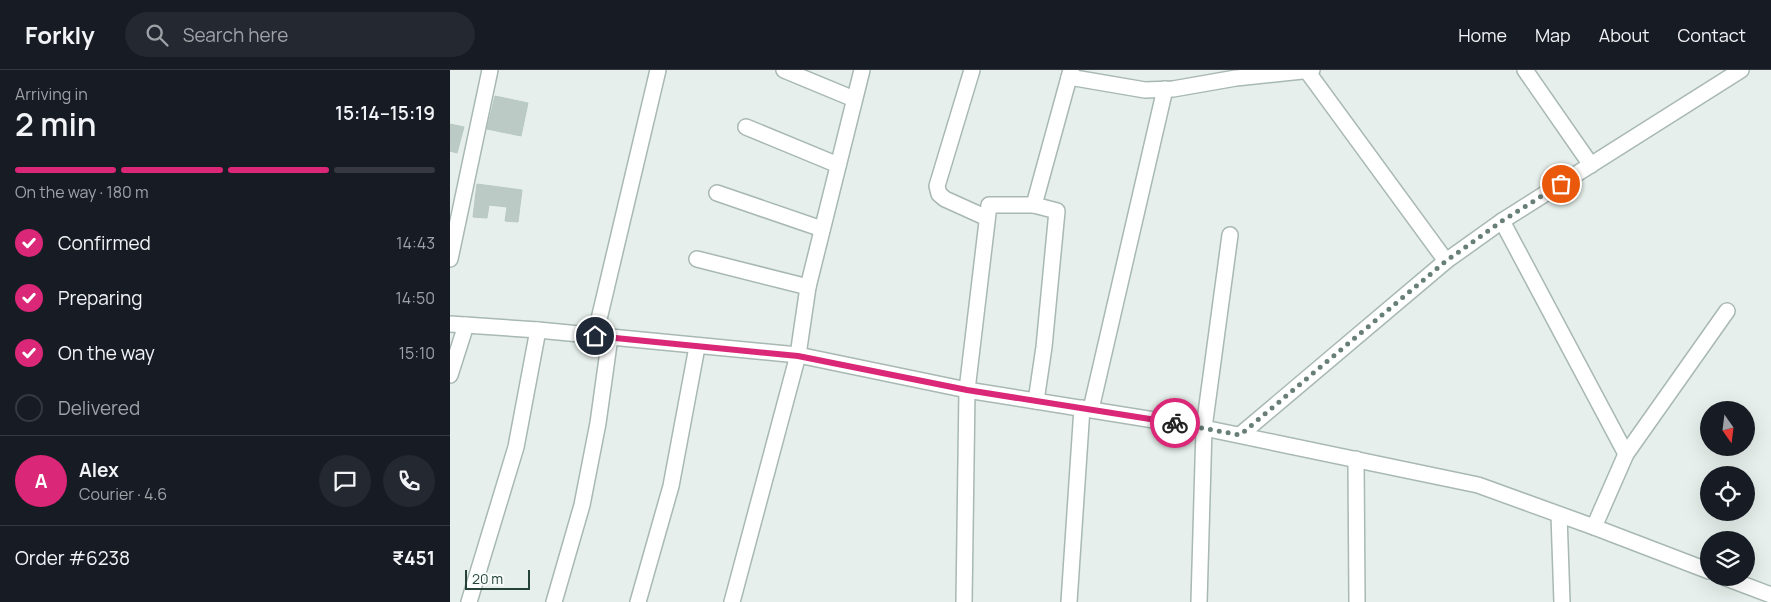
<!DOCTYPE html>
<html lang="en">
<head>
<meta charset="utf-8">
<style>
	body { margin:0; font-family:Manrope,sans-serif; background:#242831; color:#f1f3f6; height:100vh; display:flex; flex-direction:column; font-size:19px; white-space:nowrap }
	* { box-sizing:border-box; margin:0 }
	p { font-size:16px; color:#9ea1a6 }
	.icon { flex:none; width:28px; height:28px; fill:none; stroke:currentColor; stroke-width:2; stroke-linecap:round; stroke-linejoin:round }
	.map { position:relative; flex:1; overflow:hidden }
	.side { display:flex; flex-direction:column; background:#171b24; width:450px }
	.side>* { flex:none }
	.needle { width:32px; rotate:166deg }
	.fabs { position:absolute; left:1250px; top:331px; display:grid; gap:10px }
	.fabs a { display:grid; place-items:center; width:55px; height:55px; border-radius:50%; background:#171b24; box-shadow:0 5px 20px #0002; font-size:25px }
	.scale { position:absolute; left:15px; bottom:12px; width:65px; box-sizing:border-box; padding-left:5px; border:2px solid #24423a; border-top:0; font-size:14px; line-height:18px; white-space:nowrap; color:#24423a; -webkit-text-stroke:4px #f7fbf9; paint-order:stroke }
	.pin { position:absolute; display:grid; place-items:center; width:42px; height:42px; color:#fff; margin:-21px; border:2px solid #fff; border-radius:50%; box-shadow:0 1px 5px #0007 }
	.courier { position:absolute; display:grid; place-items:center; width:50px; height:50px; margin:-25px; border:4px solid #db2777; border-radius:50%; background:#fff; color:#222; box-shadow:0 1px 6px #0007 }
	.head em { font-style:normal; font-weight:600 }
	.head div { display:flex; flex-direction:column-reverse }
	.head { display:flex; align-items:center; justify-content:space-between; height:85px; padding:0 15px }
	h1 { font-size:32px; font-weight:600; line-height:38px }
	.bar { display:grid; grid-template-columns:repeat(4,1fr); gap:8px 5px; align-content:center; height:60px; padding:0 15px }
	.bar i { height:6px; border-radius:4px; background:#363941 }
	.bar .current { background:#db2777 }
	.bar p { grid-column:span 4 }
	.line { display:flex; align-items:center; gap:12px; padding:0 15px; border-top:1px solid #363941 }
	.line div { flex:1 }
	.round { display:grid; place-items:center; flex:none; width:52px; height:52px; border-radius:26px; background:#242831 }
	ol { padding:0 15px; list-style:none }
	li { display:flex; align-items:center; gap:15px; height:55px }
	li p { margin-inline-start:auto }
	li .icon { padding:5px; border-radius:50%; background:#db2777; color:#fff; stroke-width:4 }
	li:last-child { color:#9ea1a6 }
	li i { width:28px; height:28px; border:2px solid #363941; border-radius:50% }
	header { display:flex; align-items:center; gap:30px; box-sizing:border-box; height:70px; padding:0 25px; background:#171b24; border-bottom:1px solid #363941 }
	header strong { font-size:24px }
	nav { display:flex; gap:28px; margin-inline-start:auto; font-size:18px }
	.search { width:350px; height:45px; background:#242831; display:flex; align-items:center; gap:12px; box-sizing:border-box; padding:0 18px; border-radius:28px; color:#9ea1a6; font-size:19px }
	main { display:flex; flex:1; min-height:0 }
	.map>svg:first-child { display:block }
	.building { fill:#bbcac4; stroke:#b8c9c2 }
	.lines { fill:none; stroke-linecap:round; stroke-linejoin:round }
	.minor-casing { stroke:#a8b8b2; stroke-width:18 }
	.minor { stroke:#fff; stroke-width:15 }
	.done { stroke:#687f78; stroke-width:5; stroke-dasharray:0 9 }
	.route { stroke:#db2777; stroke-width:6 }
</style>
</head>
<body>
<header>
<strong>Forkly</strong>
<div class="search"><svg class="icon" aria-label="search" viewBox="0 0 24 24"><circle cx="10" cy="10" r="6"/><path d="M15 15l6 6"/></svg>Search here</div>
<nav><a>Home</a><a>Map</a><a>About</a><a>Contact</a></nav>
</header>
<main>
<section class="side">
<div class="head"><div><h1>2 min</h1><p>Arriving in</p></div><em>15:14–15:19</em></div>
<div class="bar"><i class="current"></i><i class="current"></i><i class="current"></i><i></i><p>On the way · 180 m</p></div>
<ol>
<li><svg class="icon" aria-label="check" viewBox="0 0 24 24"><path d="M5 12l5 5 9-10"/></svg>Confirmed<p>14:43</p></li>
<li><svg class="icon" aria-label="check" viewBox="0 0 24 24"><path d="M5 12l5 5 9-10"/></svg>Preparing<p>14:50</p></li>
<li><svg class="icon" aria-label="check" viewBox="0 0 24 24"><path d="M5 12l5 5 9-10"/></svg>On the way<p>15:10</p></li>
<li><i></i>Delivered</li>
</ol>
<div class="line" style="height:90px"><b class="round" style="background:#db2777;color:#fff">A</b><div><b>Alex</b><p>Courier · 4.6</p></div><a class="round"><svg class="icon" aria-label="chat" viewBox="0 0 24 24"><path d="M4 5h16v11H9l-5 4z"/></svg></a><a class="round"><svg class="icon" aria-label="phone" viewBox="0 0 24 24"><path d="M5 4h4l2 5-3 2q2 4 5 5l2-3 5 2v4C11 20 4 13 5 4z"/></svg></a></div>
<div class="line" style="height:65px"><div>Order #6238</div><b>₹451</b></div>
</section>
<div class="map">
<svg width="1321" height="532" viewBox="0 0 1321 532">
	<rect width="100%" height="100%" fill="#e6efeb"/>
	<g class="building">
		<path d="M 45,26 L 78,33 L 71,66 L 37,59 Z"/>
		<path d="M 0,54 L 14,57 L 7,83 L 0,81 Z"/>
		<path d="M 27,114 L 72,120 L 68,152 L 55,151 L 57,137 L 39,135 L 37,148 L 23,147 Z"/>
	</g>
	<g class="lines">
		<defs>
			<g id="minor">
				<path d="M 334,0 L 404,29"/>
				<path d="M 522,0 L 487,116 L 489,124 L 495,129 L 537,148"/>
				<path d="M 1075,0 L 1141,95"/>
				<path d="M 857,1 L 996,191"/>
				<path d="M 619,7 L 695,20 L 723,19 L 786,8 L 862,0"/>
				<path d="M 296,57 L 388,95"/>
				<path d="M 267,123 L 372,159"/>
				<path d="M 584,135 L 607,141 L 594,277 L 586,331"/>
				<path d="M 1052,151 L 1176,384"/>
				<path d="M 0,189 L 40,0"/>
				<path d="M 247,189 L 358,217"/>
				<path d="M 0,254 L 88,260 L 348,285 L 517,320 L 754,358 L 1028,415 L 1144,457 L 1259,501"/>
				<path d="M 145,266 L 208,0"/>
				<path d="M 0,305 L 16,255"/>
				<path d="M 641,339 L 715,19"/>
				<path d="M 790,365 L 996,191 L 1052,151 L 1291,0"/>
				<path d="M 906,389 L 907,532"/>
				<path d="M 1109,445 L 1112,532"/>
				<path d="M 1144,457 L 1176,384 L 1277,241"/>
				<path d="M 1276,508 L 1321,525"/>
				<path d="M 19,532 L 66,377 L 88,260"/>
				<path d="M 104,532 L 132,435 L 148,353 L 160,267"/>
				<path d="M 188,532 L 221,416 L 247,277"/>
				<path d="M 282,532 L 348,285 L 358,217 L 412,0"/>
				<path d="M 514,532 L 517,320 L 539,135 L 584,135 L 621,0"/>
				<path d="M 619,532 L 632,338"/>
				<path d="M 749,532 L 754,358 L 780,165"/>
			</g>
		</defs>
		<use href="#minor" class="minor-casing"/>
		<use href="#minor" class="minor"/>
	</g>
	<g class="lines">
		<path class="done" d="M 725,353 L 790,365 L 996,191 L 1052,151 L 1111,114"/>
		<path class="route" d="M 145,266 L 348,286 L 517,320 L 725,353"/>
	</g>
</svg>
<div class="fabs">
<a><svg class="needle" viewBox="-14 -14 28 28"><path d="M0-13l5 13h-10z" fill="#e53935"/><path d="M0 13l5-13h-10z" fill="#9ea1a6"/></svg></a>
<a><svg class="icon" aria-label="locate" viewBox="0 0 24 24"><circle cx="12" cy="12" r="6"/><path d="M12 2v4M12 18v4M2 12h4M18 12h4"/></svg></a>
<a><svg class="icon" aria-label="layers" viewBox="0 0 24 24"><path d="M12 4l9 5-9 5-9-5zM3 14l9 5 9-5"/></svg></a>
</div>
<div class="scale">20 m</div>
<div class="pin" style="left:1111px;top:114px;background:#ea580c"><svg class="icon" aria-label="bag" viewBox="0 0 24 24"><path d="M5 8h14l-1 12H6zM9 8a3 3 0 0 1 6 0"/></svg></div>
<div class="pin" style="left:145px;top:266px;background:#1f2937"><svg class="icon" aria-label="home" viewBox="0 0 24 24"><path d="M3 11l9-7 9 7M6 9v11h12V9"/></svg></div>
<div class="courier" style="left:725px;top:353px"><svg class="icon" aria-label="bike" viewBox="0 0 24 24"><circle cx="6" cy="16" r="4"/><circle cx="18" cy="16" r="4"/><path d="M6 16l4-8h5l3 8M10 8l3 8H6M13 5h3"/></svg></div>
</div>
</main>
</body>
</html>
